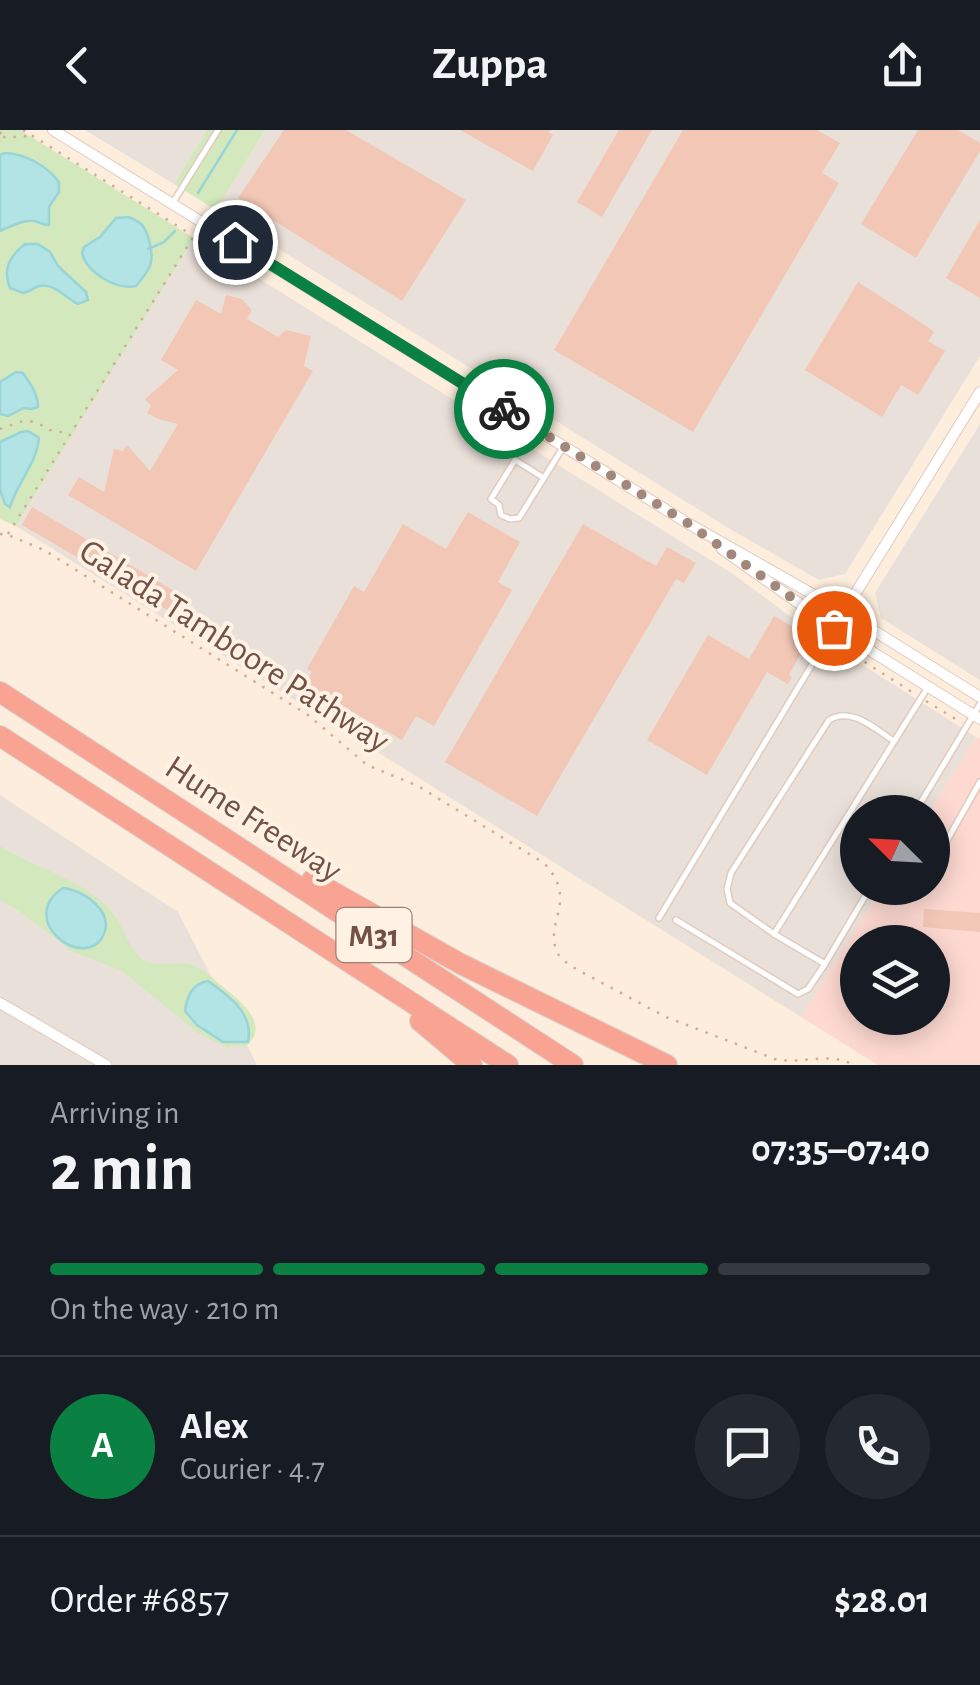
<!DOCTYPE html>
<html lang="en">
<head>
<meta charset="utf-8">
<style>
	body { margin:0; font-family:"Alegreya Sans",sans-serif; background:#242831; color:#f1f3f6; height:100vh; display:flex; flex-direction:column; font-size:38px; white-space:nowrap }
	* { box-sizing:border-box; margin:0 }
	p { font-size:32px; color:#9ea1a6 }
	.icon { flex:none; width:55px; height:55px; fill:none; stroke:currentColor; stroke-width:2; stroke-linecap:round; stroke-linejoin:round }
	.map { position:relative; height:935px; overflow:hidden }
	.panel { display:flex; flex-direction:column; background:#171b24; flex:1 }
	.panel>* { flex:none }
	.needle { width:65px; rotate:294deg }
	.fabs { position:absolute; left:840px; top:665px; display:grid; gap:20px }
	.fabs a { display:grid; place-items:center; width:110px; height:110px; border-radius:50%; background:#171b24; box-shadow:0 5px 25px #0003; font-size:50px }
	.pin { position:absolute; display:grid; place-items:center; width:85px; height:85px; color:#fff; margin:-42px; border:5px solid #fff; border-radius:50%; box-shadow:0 2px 10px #0007 }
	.courier { position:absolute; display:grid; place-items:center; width:100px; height:100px; margin:-50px; border:8px solid #0b8043; border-radius:50%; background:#fff; color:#222; box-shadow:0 2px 12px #0007 }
	.head em { font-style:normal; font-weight:700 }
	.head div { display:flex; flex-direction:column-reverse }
	.head { display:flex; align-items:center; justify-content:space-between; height:170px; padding:0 50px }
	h1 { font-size:65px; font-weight:700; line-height:75px }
	.bar { display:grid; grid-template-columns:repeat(4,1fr); gap:15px 10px; align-content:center; height:120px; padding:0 50px }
	.bar i { height:12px; border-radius:8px; background:#363941 }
	.bar .on { background:#0b8043 }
	.bar p { grid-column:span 4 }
	.line { display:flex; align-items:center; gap:25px; padding:0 50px; border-top:2px solid #363941 }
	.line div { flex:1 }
	.round { display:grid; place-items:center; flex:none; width:105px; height:105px; border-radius:52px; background:#242831 }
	header { display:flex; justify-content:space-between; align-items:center; height:130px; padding:0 50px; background:#171b24; font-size:45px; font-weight:700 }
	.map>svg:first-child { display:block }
	.commercial { fill:#fdd9d1; fill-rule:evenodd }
	.industrial { fill:#eae0da }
	.green { fill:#d3e9bd; fill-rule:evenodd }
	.water { fill:#b2e3e5; stroke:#99d4d7; stroke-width:2.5 }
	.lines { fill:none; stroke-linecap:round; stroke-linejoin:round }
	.stream { stroke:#99d4d7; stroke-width:2.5 }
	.building { fill:#f2c7b5 }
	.lane-casing { stroke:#e2cabd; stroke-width:8 }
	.street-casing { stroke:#e2cabd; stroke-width:12 }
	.highway-casing { stroke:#dad2cf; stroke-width:22 }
	.path { stroke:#d6aa99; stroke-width:2.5; stroke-dasharray:2.5 8; stroke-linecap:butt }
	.lane { stroke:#fff; stroke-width:5 }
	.street { stroke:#fff; stroke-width:10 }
	.highway { stroke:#f9a392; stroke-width:20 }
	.done { stroke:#a2887b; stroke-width:10; stroke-dasharray:0 18 }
	.route { stroke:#0b8043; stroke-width:12 }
	.labels { text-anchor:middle; stroke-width:8; stroke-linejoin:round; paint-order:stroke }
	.shield { fill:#fff2e4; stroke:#9c8175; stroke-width:2.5 }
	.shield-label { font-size:32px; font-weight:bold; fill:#725146 }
	.street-label { font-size:35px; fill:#725146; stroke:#fff2e4 }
</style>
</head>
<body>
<header><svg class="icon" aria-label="back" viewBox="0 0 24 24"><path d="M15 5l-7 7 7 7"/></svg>Zuppa<svg class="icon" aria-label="share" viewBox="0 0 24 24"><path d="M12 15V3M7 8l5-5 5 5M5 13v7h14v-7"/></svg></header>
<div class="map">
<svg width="980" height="935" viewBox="0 0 980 935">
	<rect width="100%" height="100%" fill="#fceddd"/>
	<path class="commercial" d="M 976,607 L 980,609 L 980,935 L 878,935 L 801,887 L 882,758 L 932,758 L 932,682 L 929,682 ZM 858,812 L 932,812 L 932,888 L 858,888 Z"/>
	<g class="industrial">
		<path d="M 85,0 L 207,0 L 174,54 Z"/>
		<path d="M 265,0 L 980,0 L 980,226 L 845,444 L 819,450 L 730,399 L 216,80 Z"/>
		<path d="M 194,108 L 733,444 L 814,504 L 976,607 L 929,682 L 858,682 L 858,758 L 882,758 L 801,887 L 16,396 Z"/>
		<path d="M 980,294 L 980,550 L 881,488 L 875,463 Z"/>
		<path d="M 0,665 L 178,782 L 257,935 L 0,935 Z"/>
	</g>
	<g class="green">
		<path d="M 0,0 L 20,0 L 194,108 L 16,396 L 0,389 Z"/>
		<path d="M 207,0 L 265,0 L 216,80 L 174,54 Z"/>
		<path d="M 0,716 C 37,739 82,748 112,782 C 124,796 130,823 146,831 C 161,838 177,830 192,835 C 204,839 214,849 223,857 C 241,871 272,896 245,917 L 235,915 L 228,918 L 198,903 L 122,841 L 71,821 L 22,783 L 0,770 ZM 222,861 L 245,884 L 248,912 L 223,912 L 197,895 Z"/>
	</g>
	<g class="water">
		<path d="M 5,23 C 25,24 46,35 59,52 L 59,62 L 49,77 L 49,95 C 44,95 40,93 35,91 C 24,89 10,97 0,101 L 0,25 Z"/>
		<path d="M 128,87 C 142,92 145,96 149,110 C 155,133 151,138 136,156 C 116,160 87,143 82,123 L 84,117 L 100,107 L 116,88 Z"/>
		<path d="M 25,114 L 38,114 L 50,122 L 58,136 L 86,162 L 88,170 L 78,174 C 66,168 53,152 39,156 C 34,158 29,162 23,163 L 10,158 C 2,139 10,126 25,114 Z"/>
		<path d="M 16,242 L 23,243 C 30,253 38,264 38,277 L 32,279 L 24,278 L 8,286 L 0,284 L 0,252 Z"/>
		<path d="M 28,301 L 39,308 C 37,333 17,353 10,377 L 5,374 L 0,360 L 0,312 L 21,302 Z"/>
		<path d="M 63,758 C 84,760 115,782 103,806 C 84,842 15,790 63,758 Z"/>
		<path d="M 208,851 C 229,866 254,883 248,912 L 223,912 L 197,895 L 185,881 C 187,866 192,854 208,851 Z"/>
	</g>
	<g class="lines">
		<g class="stream">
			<path d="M 198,63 L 237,0"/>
			<path d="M 148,119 L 164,112 L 175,101"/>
		</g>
	</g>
	<g class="building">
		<path d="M 284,0 L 346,0 L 466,70 L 402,171 L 238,68 Z"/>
		<path d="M 460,0 L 551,0 L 549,2 L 553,5 L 533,41 Z"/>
		<path d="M 619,0 L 652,0 L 602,87 L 577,72 Z"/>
		<path d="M 683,0 L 817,0 L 840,13 L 822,43 L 839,53 L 693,302 L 554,220 Z"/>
		<path d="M 918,0 L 958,0 L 980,13 L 980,21 L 916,128 L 861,94 Z"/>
		<path d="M 980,90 L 980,168 L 946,148 Z"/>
		<path d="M 858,152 L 928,197 L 934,202 L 928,211 L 945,221 L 918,265 L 901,255 L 882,287 L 805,240 Z"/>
		<path d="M 226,165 L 242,169 L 252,180 L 247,189 L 278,207 L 286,200 L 311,206 L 304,236 L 313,241 L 196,441 L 68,365 L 79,347 L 104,362 L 114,319 L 123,321 L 127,315 L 150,341 L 178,294 L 158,289 L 147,283 L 151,276 L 145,269 L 178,240 L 161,230 L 196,170 L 221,184 Z"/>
		<path d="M 32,377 L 181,465 L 171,482 L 22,395 Z"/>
		<path d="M 468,382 L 520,412 L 498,452 L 512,460 L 434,596 L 416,586 L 402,610 L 305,555 L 312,542 L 307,539 L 354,456 L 364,462 L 403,394 L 446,419 Z"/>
		<path d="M 583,394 L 656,436 L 667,417 L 696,433 L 684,453 L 676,449 L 537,686 L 445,632 Z"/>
		<path d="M 774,486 L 810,507 L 789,545 L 792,547 L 788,554 L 767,542 L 707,645 L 647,610 L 708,505 L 749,529 Z"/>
		<path d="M 924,779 L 980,783 L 980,802 L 923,797 Z"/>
	</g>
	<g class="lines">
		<defs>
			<g id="lane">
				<path d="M 172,74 L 218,0"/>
				<path d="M 544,348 L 515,330 L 491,369 L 499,375 L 501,385 L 510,389 L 519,388 L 562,319"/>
				<path d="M 915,682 L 980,574"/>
				<path d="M 932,737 L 980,652"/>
				<path d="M 870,758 L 825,834 L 774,804 L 928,557"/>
				<path d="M 916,767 L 921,758"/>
				<path d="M 659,788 L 834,498"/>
				<path d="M 676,790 L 798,864 L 808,859 L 825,834"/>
				<path d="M 774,804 L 730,773 L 727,759 L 731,743 L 829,590 C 851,576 875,599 894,611"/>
			</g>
			<g id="street">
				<path d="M 53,0 L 689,394 L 844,482 L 980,567"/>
				<path d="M 722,419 L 834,498 L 980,589"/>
				<path d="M 834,498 L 980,262"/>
				<path d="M 0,873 L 106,935"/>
			</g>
			<g id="highway">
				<path d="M 0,562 L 573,935"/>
				<path d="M 0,606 L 508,935"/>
				<path d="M 312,750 L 461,834 L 667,935"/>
				<path d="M 420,891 L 472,935"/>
			</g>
		</defs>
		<use href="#lane" class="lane-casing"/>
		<use href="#street" class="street-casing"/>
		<use href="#highway" class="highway-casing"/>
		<g class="path">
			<path d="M 23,0 L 192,105"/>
			<path d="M 0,2 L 3,7 L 0,11"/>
			<path d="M 3,7 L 24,7 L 28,4"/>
			<path d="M 0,299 C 8,297 18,291 26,291 C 45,291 46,306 69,301"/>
			<path d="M 0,404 L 8,405 L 44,420 L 308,585 L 367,635 L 418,656 L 544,733 C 579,770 544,792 557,822 C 561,830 569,834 576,839 L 666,887 L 775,929 C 802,935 828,921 854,935"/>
			<path d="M 8,404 L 197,101"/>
			<path d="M 838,515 L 915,564"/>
			<path d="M 926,571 L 962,593"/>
		</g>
		<use href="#lane" class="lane"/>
		<use href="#street" class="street"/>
		<use href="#highway" class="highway"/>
	</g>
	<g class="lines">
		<path class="done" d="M 504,279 L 689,394 L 834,498"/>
		<path class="route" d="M 235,112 L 504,279"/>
	</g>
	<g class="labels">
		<rect class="shield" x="336.5" y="778" width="75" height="54" rx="8"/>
		<g class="shield-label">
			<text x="374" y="816">M31</text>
		</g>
		<g class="street-label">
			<text transform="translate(235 515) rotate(33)" y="12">Galada Tamboore Pathway</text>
			<text transform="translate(254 688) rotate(33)" y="12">Hume Freeway</text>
		</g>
	</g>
</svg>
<div class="fabs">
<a><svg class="needle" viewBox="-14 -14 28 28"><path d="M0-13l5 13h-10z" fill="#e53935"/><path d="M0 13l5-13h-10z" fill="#9ea1a6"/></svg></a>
<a><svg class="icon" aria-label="layers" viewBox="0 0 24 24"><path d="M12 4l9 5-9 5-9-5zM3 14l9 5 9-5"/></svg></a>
</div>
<div class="pin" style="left:834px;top:498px;background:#ea580c"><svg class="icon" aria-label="bag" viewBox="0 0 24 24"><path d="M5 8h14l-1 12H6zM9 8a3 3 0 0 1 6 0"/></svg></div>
<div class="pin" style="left:235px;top:112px;background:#1f2937"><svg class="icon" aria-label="home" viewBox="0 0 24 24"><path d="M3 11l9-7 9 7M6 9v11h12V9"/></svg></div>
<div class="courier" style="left:504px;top:279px"><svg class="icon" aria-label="bike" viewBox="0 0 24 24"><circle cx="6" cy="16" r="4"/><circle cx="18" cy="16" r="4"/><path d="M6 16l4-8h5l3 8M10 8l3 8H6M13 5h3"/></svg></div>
</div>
<section class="panel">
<div class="head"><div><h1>2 min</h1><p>Arriving in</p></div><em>07:35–07:40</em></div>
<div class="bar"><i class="on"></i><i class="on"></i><i class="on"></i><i></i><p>On the way · 210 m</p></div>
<div class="line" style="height:180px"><b class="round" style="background:#0b8043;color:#fff">A</b><div><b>Alex</b><p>Courier · 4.7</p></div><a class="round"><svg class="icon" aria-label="chat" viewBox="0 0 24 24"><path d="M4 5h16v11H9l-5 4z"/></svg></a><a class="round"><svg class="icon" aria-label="phone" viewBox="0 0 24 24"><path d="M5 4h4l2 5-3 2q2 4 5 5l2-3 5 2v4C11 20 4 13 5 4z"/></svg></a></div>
<div class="line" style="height:130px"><div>Order #6857</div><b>$28.01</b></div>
</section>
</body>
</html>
